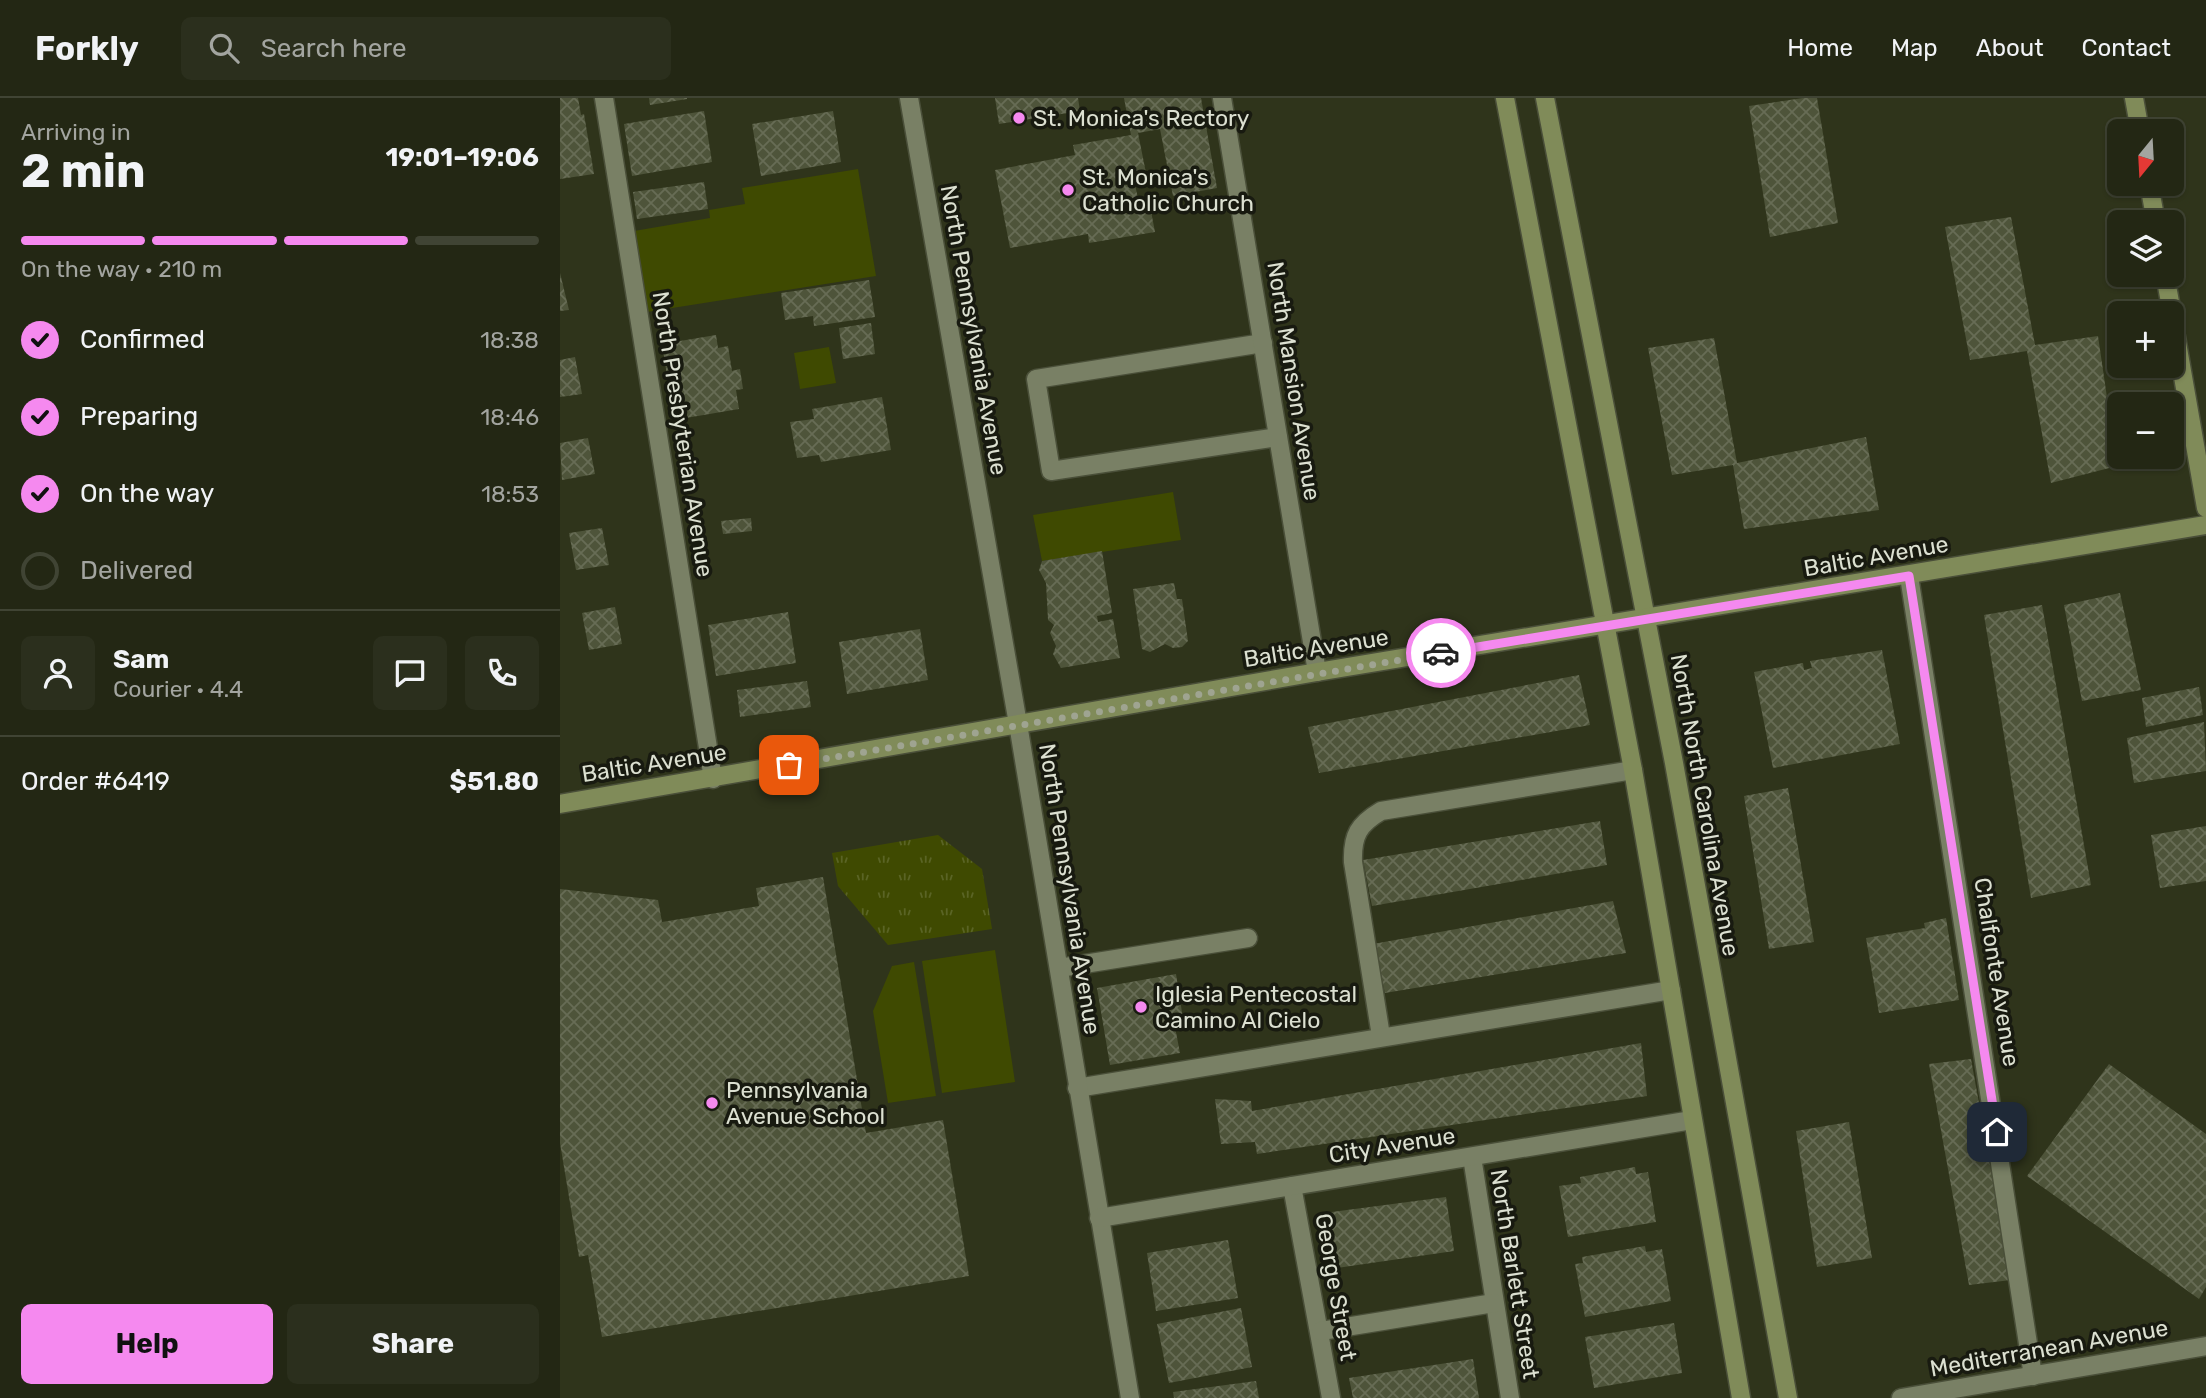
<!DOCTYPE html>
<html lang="en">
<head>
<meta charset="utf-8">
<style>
	body { margin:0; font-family:Rubik,sans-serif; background:#2b2f1d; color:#f1f3f6; height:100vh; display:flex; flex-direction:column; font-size:26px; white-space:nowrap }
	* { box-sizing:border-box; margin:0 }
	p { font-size:23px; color:#a3a5a0 }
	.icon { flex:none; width:38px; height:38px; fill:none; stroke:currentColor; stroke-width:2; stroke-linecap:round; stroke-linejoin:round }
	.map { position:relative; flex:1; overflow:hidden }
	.drawer { display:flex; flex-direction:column; background:#232714; width:560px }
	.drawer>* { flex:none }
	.needle { width:46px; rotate:198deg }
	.buttons { position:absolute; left:1547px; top:21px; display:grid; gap:14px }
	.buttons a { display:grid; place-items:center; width:77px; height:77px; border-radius:10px; background:#232714; box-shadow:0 2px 5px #0004,0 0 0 2px #404434; font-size:35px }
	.pin { position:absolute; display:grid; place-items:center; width:60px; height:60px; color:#fff; margin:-30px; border-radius:14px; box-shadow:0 4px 10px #0006 }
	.courier { position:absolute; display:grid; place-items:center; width:70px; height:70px; margin:-35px; border:5px solid #f589ef; border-radius:50%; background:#fff; color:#222; box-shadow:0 2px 9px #0007 }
	.summary em { font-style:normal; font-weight:700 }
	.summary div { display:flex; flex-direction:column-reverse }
	.summary { display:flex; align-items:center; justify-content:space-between; height:119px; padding:0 21px }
	h1 { font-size:46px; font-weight:700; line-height:52px }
	.bar { display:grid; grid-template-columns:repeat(4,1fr); gap:10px 7px; align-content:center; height:84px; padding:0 21px }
	.bar i { height:9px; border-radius:5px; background:#404434 }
	.bar .current { background:#f589ef }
	.bar p { grid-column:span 4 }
	.line { display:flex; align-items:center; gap:18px; padding:0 21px; border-top:2px solid #404434 }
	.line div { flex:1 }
	.round { display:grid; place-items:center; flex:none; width:74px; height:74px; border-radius:10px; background:#2b2f1d }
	ol { padding:0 21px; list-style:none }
	li { display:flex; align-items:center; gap:21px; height:77px }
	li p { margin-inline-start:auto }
	li .icon { padding:7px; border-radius:50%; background:#f589ef; color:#111; stroke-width:4 }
	li:last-child { color:#a3a5a0 }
	li i { width:38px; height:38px; border:4px solid #404434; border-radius:50% }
	.button { display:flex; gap:14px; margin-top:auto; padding:14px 21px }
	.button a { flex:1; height:80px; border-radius:10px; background:#f589ef; color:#111; font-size:28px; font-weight:700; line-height:80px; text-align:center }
	.button a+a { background:#2b2f1d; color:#f1f3f6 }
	header { display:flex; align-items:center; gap:42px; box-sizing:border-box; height:98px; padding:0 35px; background:#232714; border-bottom:2px solid #404434 }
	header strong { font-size:33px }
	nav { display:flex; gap:38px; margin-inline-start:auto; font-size:24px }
	.search { width:490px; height:63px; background:#2b2f1d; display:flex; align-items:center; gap:18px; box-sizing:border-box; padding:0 24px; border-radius:10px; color:#a3a5a0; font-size:26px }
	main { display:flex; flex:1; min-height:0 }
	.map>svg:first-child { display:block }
	.grass { fill:#3f4a01 }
	.park { fill:url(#park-tufts) }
	.building { fill:url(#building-cross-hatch) }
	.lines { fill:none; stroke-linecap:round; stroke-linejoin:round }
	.lane-casing { stroke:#4a4f39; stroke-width:21 }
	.street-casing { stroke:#4a4f39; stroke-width:21 }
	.secondary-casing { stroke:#4a4f39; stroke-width:21 }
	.lane { stroke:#798065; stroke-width:18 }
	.street { stroke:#798065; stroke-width:18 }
	.secondary { stroke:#808b59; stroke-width:18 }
	.done { stroke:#9fa491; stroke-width:7; stroke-dasharray:0 12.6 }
	.route { stroke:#f589ef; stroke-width:9 }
	.poi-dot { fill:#f589ef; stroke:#181a10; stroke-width:2.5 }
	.labels { text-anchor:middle; stroke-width:7; stroke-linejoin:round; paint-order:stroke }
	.poi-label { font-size:23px; fill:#dce0d1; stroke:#181a10; text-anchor:start }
	.street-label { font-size:23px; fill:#dce0d1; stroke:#181a10 }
</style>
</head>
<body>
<header>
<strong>Forkly</strong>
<div class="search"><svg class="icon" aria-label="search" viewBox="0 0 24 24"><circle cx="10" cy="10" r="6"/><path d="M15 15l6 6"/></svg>Search here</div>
<nav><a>Home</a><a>Map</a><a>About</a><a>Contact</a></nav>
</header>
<main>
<section class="drawer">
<div class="summary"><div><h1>2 min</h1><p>Arriving in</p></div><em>19:01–19:06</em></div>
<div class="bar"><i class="current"></i><i class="current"></i><i class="current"></i><i></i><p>On the way · 210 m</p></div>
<ol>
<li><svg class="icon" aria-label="check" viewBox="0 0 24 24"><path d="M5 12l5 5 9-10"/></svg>Confirmed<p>18:38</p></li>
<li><svg class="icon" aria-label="check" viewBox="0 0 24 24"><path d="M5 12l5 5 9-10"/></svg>Preparing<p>18:46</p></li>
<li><svg class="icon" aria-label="check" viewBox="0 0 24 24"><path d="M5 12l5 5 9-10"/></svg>On the way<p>18:53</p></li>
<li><i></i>Delivered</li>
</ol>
<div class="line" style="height:126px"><a class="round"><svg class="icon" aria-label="person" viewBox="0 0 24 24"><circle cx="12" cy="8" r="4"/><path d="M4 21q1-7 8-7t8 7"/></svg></a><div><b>Sam</b><p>Courier · 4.4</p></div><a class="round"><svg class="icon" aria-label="chat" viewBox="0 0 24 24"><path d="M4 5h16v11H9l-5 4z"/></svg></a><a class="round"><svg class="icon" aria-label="phone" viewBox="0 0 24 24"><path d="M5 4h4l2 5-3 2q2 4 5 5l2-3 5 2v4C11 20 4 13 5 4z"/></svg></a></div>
<div class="line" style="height:91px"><div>Order #6419</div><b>$51.80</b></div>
<div class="button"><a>Help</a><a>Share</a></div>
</section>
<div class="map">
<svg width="1646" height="1300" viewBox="0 0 1646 1300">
	<defs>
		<pattern id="park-tufts" width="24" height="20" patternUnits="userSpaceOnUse" patternTransform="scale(1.75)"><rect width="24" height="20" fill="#3f4a01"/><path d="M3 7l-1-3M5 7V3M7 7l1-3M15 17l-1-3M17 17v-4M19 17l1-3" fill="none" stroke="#5a6425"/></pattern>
		<pattern id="building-cross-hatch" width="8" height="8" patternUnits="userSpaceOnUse" patternTransform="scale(1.75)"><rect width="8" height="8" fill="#4e543a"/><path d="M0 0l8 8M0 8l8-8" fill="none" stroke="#676c55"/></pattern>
	</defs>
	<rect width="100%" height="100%" fill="#2f341b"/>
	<g class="grass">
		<path d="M 298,71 L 316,178 L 87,214 L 74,133 L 150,120 L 149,112 L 185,106 L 182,90 Z"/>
		<path d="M 269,249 L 276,285 L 240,291 L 234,255 Z"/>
		<path d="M 613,394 L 621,442 L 482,463 L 473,417 Z"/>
		<path d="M 435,852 L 455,984 L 382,995 L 362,863 Z"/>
		<path d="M 354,864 L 376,998 L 328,1005 L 313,913 L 332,868 Z"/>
	</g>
	<path class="park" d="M 378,737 L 422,771 L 432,831 L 328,847 L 278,788 L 272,755 Z"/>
	<g class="building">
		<path d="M 0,0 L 18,0 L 21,17 L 24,16 L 34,76 L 0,81 Z"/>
		<path d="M 89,0 L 127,0 L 127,1 L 90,7 Z"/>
		<path d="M 435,0 L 518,0 L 520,13 L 439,26 Z"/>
		<path d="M 564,0 L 641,0 L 657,90 L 613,98 L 600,31 L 578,35 L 586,75 L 573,77 L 580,110 L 590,108 L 595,134 L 529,145 L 528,136 L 450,150 L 435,72 L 515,57 L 513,47 L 571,37 Z"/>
		<path d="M 1243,0 L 1257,0 L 1278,125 L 1210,139 L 1189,8 Z"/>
		<path d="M 144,13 L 152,64 L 72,78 L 64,26 Z"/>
		<path d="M 273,13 L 281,64 L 201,78 L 192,26 Z"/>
		<path d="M 144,84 L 148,111 L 77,121 L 73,94 Z"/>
		<path d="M 1451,119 L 1475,247 L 1538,238 L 1557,368 L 1491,385 L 1467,253 L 1410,262 L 1385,129 Z"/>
		<path d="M 0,175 L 9,212 L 0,213 Z"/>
		<path d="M 309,182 L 315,219 L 254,228 L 253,218 L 225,222 L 221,195 Z"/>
		<path d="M 311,225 L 315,256 L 283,261 L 279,230 Z"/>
		<path d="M 156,237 L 158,250 L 168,248 L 172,273 L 180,271 L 183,291 L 176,292 L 179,311 L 114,322 L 102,246 Z"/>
		<path d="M 1154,240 L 1177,365 L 1306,339 L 1319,412 L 1184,431 L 1173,367 L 1112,377 L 1088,250 Z"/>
		<path d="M 15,259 L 22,296 L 0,299 L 0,262 Z"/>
		<path d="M 322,299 L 331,352 L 261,364 L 259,357 L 237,360 L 230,324 L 254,321 L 252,311 Z"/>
		<path d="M 28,340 L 35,376 L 2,382 L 0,345 Z"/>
		<path d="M 191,420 L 192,433 L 163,436 L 161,423 Z"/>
		<path d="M 42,430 L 49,467 L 16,472 L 9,435 Z"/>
		<path d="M 542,453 L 552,515 L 537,518 L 538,524 L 553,521 L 560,560 L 501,570 L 493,556 L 496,548 L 490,535 L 494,527 L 488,522 L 486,485 L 479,472 L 482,463 Z"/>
		<path d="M 614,485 L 617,501 L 622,501 L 628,543 L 622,549 L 613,550 L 605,546 L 590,554 L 582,551 L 573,491 Z"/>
		<path d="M 1560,495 L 1581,592 L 1522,603 L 1504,507 Z"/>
		<path d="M 1482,507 L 1531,787 L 1471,800 L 1424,517 Z"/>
		<path d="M 55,509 L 62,546 L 29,552 L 22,515 Z"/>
		<path d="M 228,514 L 236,565 L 156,578 L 148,527 Z"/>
		<path d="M 360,531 L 368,582 L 287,596 L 279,544 Z"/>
		<path d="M 1322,552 L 1340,646 L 1213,670 L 1194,574 L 1243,565 L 1244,572 L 1252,570 L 1250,563 Z"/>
		<path d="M 1019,577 L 1030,627 L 759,675 L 748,629 Z"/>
		<path d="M 247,583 L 251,609 L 180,619 L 177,592 Z"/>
		<path d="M 1639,589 L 1643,617 L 1586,629 L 1582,600 Z"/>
		<path d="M 1644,624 L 1646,673 L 1574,685 L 1567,640 Z"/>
		<path d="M 1228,690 L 1254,844 L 1209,851 L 1184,698 Z"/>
		<path d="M 1040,723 L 1047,767 L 812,808 L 803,762 Z"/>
		<path d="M 1646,728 L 1646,783 L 1600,790 L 1591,737 Z"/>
		<path d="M 263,779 L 306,1035 L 383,1022 L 409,1178 L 42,1239 L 28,1157 L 19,1159 L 0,1045 L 0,791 L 98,802 L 102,824 L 199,808 L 196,790 Z"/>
		<path d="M 1053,803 L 1066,855 L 825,895 L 813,846 Z"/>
		<path d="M 1386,820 L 1399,902 L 1319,915 L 1306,840 L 1365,830 L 1364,825 Z"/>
		<path d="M 616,876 L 624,927 L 615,929 L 620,955 L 550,967 L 537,890 Z"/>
		<path d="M 1081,945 L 1087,998 L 697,1056 L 695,1044 L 661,1046 L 655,1001 L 691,1003 L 692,1013 Z"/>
		<path d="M 1411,961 L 1451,1182 L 1409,1187 L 1369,966 Z"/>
		<path d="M 1549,966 L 1646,1036 L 1646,1189 L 1639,1201 L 1467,1078 Z"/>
		<path d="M 1289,1024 L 1312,1160 L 1257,1169 L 1236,1033 Z"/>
		<path d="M 1075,1069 L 1076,1076 L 1088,1074 L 1096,1124 L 1008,1139 L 999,1088 L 1021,1085 L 1020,1079 Z"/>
		<path d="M 886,1099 L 894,1153 L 770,1171 L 764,1115 Z"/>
		<path d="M 668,1142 L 678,1200 L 596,1213 L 587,1155 Z"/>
		<path d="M 1085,1148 L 1086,1154 L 1102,1151 L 1111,1203 L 1025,1219 L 1015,1166 L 1023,1165 L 1022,1159 Z"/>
		<path d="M 681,1210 L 692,1269 L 609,1285 L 597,1226 Z"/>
		<path d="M 1114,1225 L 1122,1275 L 1034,1290 L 1025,1239 Z"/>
		<path d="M 913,1261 L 919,1300 L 793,1300 L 789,1280 Z"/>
		<path d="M 696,1283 L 699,1300 L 614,1300 L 613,1294 Z"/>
	</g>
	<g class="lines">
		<defs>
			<g id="lane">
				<path d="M 703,245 L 476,281 L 491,373 L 718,339"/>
				<path d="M 499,870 L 688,840"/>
				<path d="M 821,938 L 793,764 C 792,737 799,726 821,713 L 1073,672"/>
				<path d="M 517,990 L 1111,892"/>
				<path d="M 912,1059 L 950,1300"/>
				<path d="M 732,1088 L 771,1300"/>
				<path d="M 761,1233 L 934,1205"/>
			</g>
			<g id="street">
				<path d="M 44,0 L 153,681"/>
				<path d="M 349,0 L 458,626 L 570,1300"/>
				<path d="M 662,0 L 757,574"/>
				<path d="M 1349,478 L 1473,1278"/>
				<path d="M 539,1120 L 1132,1022"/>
				<path d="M 1341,1300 L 1646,1248"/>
			</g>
			<g id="secondary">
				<path d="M 945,0 L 1073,672 L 1181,1300"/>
				<path d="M 985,0 L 1114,665 L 1228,1300"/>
				<path d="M 1574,0 L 1580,33"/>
				<path d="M 1589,86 L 1596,124"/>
				<path d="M 1605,177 L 1612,215"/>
				<path d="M 1612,216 L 1646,410"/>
				<path d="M 0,706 L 757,574 L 1646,427"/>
			</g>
		</defs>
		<use href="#lane" class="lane-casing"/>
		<use href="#street" class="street-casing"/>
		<use href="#secondary" class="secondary-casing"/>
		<use href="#lane" class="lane"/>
		<use href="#street" class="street"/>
		<use href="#secondary" class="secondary"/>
	</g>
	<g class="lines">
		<path class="done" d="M 229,667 L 881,555"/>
		<path class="route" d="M 881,555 L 1349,478 L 1437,1034"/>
	</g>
	<g class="poi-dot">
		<circle cx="459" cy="20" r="7"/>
		<circle cx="508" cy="92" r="7"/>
		<circle cx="581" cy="909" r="7"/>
		<circle cx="152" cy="1005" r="7"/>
	</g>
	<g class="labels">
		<g class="poi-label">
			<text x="473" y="28">St. Monica's Rectory</text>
			<text x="522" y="87">St. Monica's<tspan x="522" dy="26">Catholic Church</tspan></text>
			<text x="595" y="904">Iglesia Pentecostal<tspan x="595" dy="26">Camino Al Cielo</tspan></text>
			<text x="166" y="1000">Pennsylvania<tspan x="166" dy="26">Avenue School</tspan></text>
		</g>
		<g class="street-label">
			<text transform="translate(414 232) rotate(80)" y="8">North Pennsylvania Avenue</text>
			<text transform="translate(734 283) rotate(81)" y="8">North Mansion Avenue</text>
			<text transform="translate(123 336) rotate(81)" y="8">North Presbyterian Avenue</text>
			<text transform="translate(1316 458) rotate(-10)" y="8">Baltic Avenue</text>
			<text transform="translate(756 550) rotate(-9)" y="8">Baltic Avenue</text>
			<text transform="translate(94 665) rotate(-9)" y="8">Baltic Avenue</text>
			<text transform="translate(1145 707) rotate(80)" y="8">North North Carolina Avenue</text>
			<text transform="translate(510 791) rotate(81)" y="8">North Pennsylvania Avenue</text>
			<text transform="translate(1437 874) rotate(81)" y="8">Chalfonte Avenue</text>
			<text transform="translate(832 1047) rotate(-9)" y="8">City Avenue</text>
			<text transform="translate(955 1176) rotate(81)" y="8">North Barlett Street</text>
			<text transform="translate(776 1189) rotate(80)" y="8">George Street</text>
			<text transform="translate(1489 1250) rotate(-10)" y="8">Mediterranean Avenue</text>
		</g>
	</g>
</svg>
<div class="buttons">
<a><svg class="needle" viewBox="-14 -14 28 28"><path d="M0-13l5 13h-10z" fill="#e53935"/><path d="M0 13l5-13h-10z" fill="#a3a5a0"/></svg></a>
<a><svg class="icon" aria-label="layers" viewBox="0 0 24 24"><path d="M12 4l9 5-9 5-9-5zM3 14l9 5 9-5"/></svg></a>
<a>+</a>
<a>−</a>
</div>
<div class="pin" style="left:229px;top:667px;background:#ea580c"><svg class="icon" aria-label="bag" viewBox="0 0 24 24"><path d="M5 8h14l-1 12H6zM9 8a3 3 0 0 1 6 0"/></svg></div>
<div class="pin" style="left:1437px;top:1034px;background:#1f2937"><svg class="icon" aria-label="home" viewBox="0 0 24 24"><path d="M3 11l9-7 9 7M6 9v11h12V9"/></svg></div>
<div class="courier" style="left:881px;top:555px"><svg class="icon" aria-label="car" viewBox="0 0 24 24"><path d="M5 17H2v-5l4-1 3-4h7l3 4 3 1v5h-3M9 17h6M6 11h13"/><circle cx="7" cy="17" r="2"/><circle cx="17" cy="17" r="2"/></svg></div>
</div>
</main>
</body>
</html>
